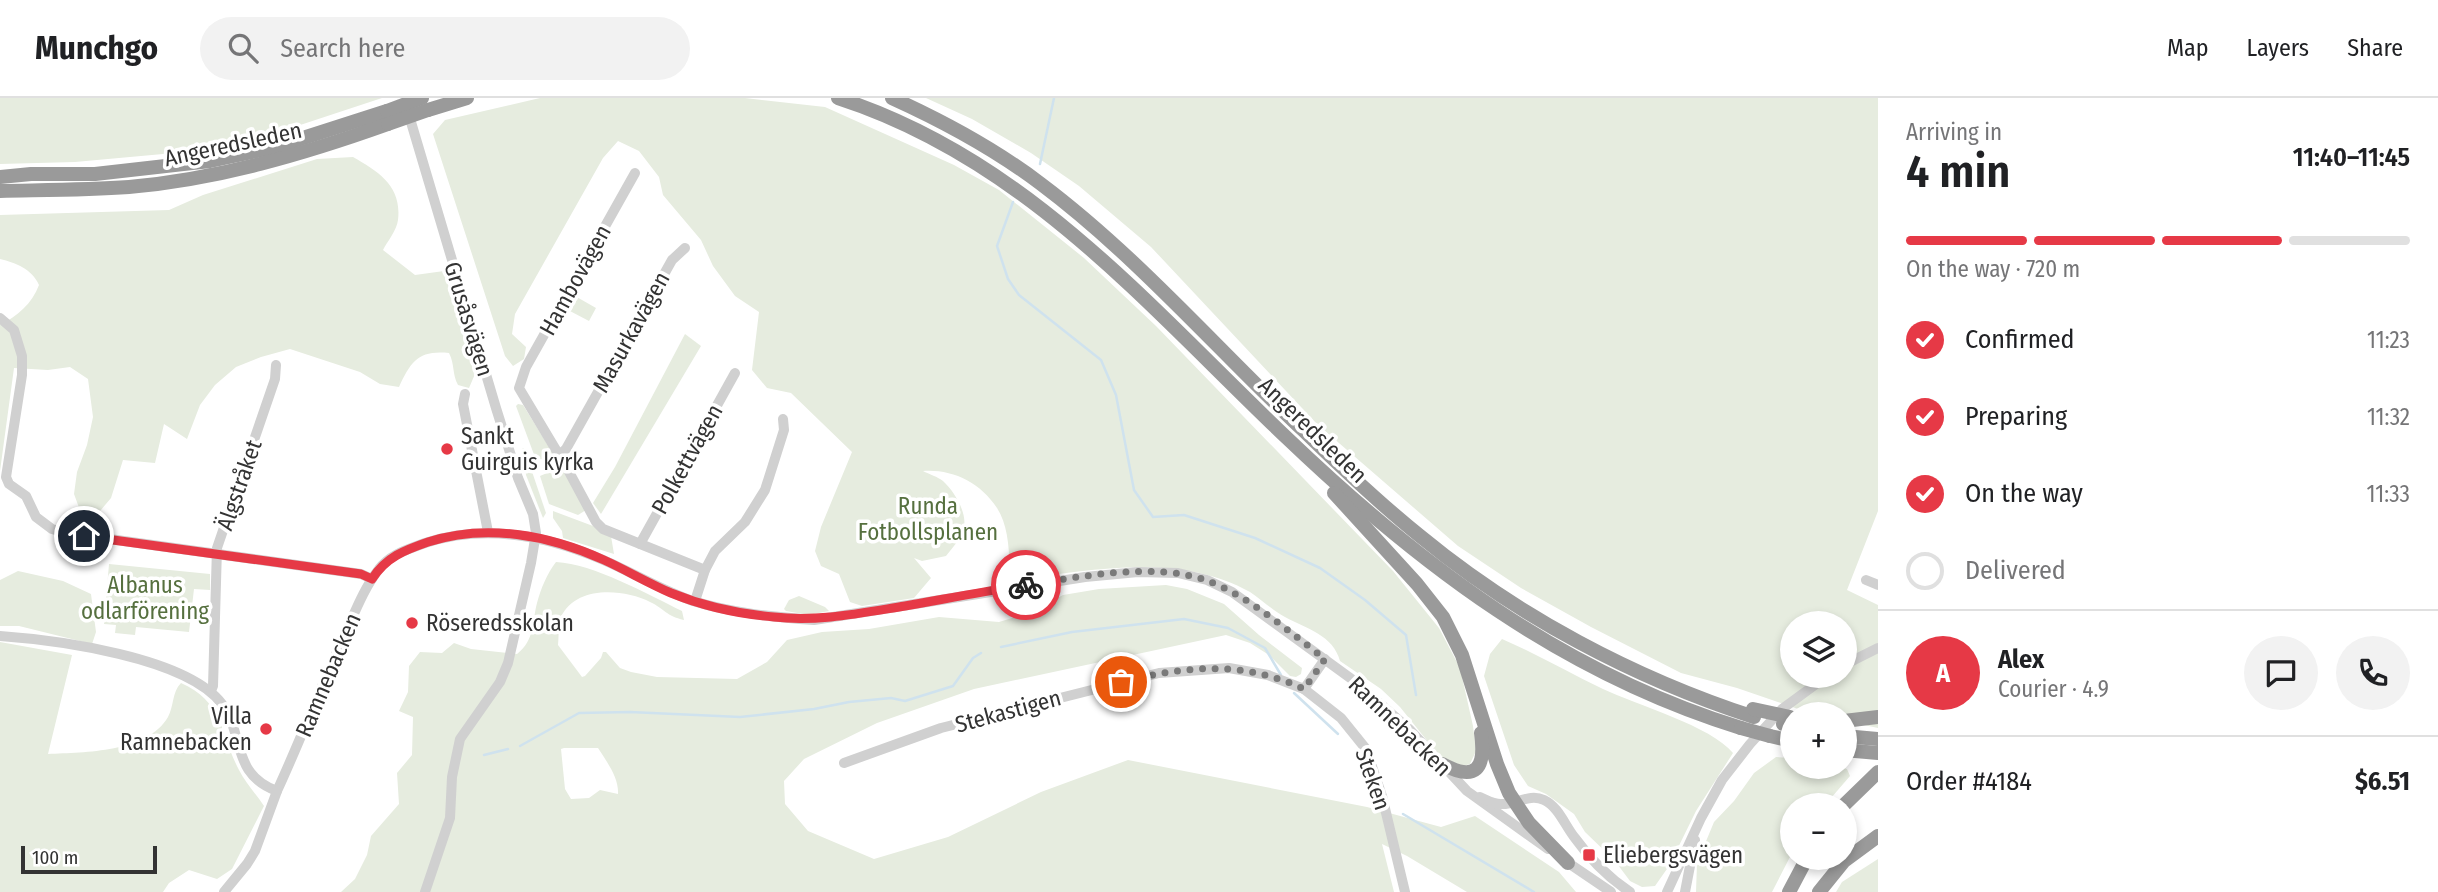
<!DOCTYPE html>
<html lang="en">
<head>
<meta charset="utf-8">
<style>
	body { margin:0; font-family:"Fira Sans Condensed",sans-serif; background:#f2f2f2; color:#202124; height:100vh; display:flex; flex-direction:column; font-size:26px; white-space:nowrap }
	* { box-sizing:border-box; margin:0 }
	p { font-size:23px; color:#757577 }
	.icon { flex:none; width:38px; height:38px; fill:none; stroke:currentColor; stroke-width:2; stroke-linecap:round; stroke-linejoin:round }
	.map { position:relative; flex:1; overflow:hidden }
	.panel { display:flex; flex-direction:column; background:#fff; width:560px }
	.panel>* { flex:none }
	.buttons { position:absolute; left:1780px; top:513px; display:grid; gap:14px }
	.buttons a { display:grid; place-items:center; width:77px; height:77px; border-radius:50%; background:#fff; box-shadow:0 4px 10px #0003; font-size:35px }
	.scale { position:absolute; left:21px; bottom:18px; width:136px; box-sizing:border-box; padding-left:7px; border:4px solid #333; border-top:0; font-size:19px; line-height:24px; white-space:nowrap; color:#333; -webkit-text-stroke:5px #fff; paint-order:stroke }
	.pin { position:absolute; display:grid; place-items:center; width:60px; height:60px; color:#fff; margin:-30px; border:4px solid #fff; border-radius:50%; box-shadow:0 2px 7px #0007 }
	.courier { position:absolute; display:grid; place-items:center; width:70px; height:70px; margin:-35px; border:5px solid #e63946; border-radius:50%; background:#fff; color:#222; box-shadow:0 2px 9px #0007 }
	.overview em { font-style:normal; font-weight:600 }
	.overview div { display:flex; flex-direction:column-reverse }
	.overview { display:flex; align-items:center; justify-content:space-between; height:119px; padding:0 28px }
	h1 { font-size:46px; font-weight:600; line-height:52px }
	.bar { display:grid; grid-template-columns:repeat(4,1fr); gap:10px 7px; align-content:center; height:84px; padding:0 28px }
	.bar i { height:9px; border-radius:5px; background:#e0e0e0 }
	.bar .current { background:#e63946 }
	.bar p { grid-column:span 4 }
	.line { display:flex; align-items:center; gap:18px; padding:0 28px; border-top:2px solid #e0e0e0 }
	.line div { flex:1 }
	.round { display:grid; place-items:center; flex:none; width:74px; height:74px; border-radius:37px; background:#f2f2f2 }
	ol { padding:0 28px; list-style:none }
	li { display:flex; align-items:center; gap:21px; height:77px }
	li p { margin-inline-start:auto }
	li .icon { padding:7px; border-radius:50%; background:#e63946; color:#fff; stroke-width:4 }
	li:last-child { color:#757577 }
	li i { width:38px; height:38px; border:4px solid #e0e0e0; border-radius:50% }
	header { display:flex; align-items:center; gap:42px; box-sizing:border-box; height:98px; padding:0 35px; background:#fff; border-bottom:2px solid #e0e0e0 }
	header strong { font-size:33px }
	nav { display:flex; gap:38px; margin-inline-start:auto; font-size:24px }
	.search { width:490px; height:63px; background:#f2f2f2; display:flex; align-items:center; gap:18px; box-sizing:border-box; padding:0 24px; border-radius:38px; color:#757577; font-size:26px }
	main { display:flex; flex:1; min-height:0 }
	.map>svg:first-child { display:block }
	.green { fill:#e6ecdf; fill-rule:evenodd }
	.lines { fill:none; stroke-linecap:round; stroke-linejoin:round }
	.stream { stroke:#cfe2ee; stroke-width:2.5 }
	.minor { stroke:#d0d0d0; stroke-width:10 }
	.highway { stroke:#9a9a9a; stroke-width:14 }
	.highway-bridge { stroke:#9a9a9a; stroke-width:14 }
	.done { stroke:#7a7a7a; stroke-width:7; stroke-dasharray:0 12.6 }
	.route { stroke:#e63946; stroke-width:9 }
	.poi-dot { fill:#e63946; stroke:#fff; stroke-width:2.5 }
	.labels { text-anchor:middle; stroke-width:7; stroke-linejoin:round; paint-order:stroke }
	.street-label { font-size:23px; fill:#333; stroke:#fff }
	.poi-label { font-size:23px; fill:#333; stroke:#fff; text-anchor:start }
	.park-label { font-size:23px; fill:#56703f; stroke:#fff }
</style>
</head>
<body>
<header>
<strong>Munchgo</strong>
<div class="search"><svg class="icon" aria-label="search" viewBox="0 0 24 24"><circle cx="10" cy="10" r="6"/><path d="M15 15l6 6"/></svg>Search here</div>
<nav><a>Map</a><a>Layers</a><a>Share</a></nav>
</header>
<main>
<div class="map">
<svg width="1878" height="794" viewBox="0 0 1878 794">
	<rect width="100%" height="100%" fill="#fff"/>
	<g class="green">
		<path d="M 0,0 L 382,0 L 249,44 L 163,56 L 75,64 L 0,66 Z"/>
		<path d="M 540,0 L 745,0 L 825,9 L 954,67 L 999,92 L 1084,160 L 1156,228 L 1393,473 L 1439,530 L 1460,570 L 1473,628 L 1476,653 L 1470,666 L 1460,669 L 1441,660 L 1400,609 L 1381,591 L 1340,563 C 1333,537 1307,531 1285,519 C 1272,512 1262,502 1250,494 C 1179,454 1092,472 1015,482 L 1009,479 C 1010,458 1009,428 997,410 C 980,384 952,371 923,373 C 929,376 938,379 943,383 C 954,393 967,414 964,429 C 962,440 952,450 946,458 L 922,463 L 914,460 L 931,480 L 914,500 L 862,508 L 850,504 L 839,476 L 821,468 L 815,453 L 821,429 L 852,354 L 791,295 L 767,290 L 752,272 L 759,214 L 735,198 L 713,168 L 701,142 L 663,97 L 659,79 L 639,53 L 618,43 L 603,60 L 515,216 L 512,236 L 526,249 L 524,261 L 513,268 L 505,258 L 433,36 L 445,22 Z"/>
		<path d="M 926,0 L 1878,0 L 1878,413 L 1847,492 L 1878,507 L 1878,630 L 1845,623 L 1844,616 L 1818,616 L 1798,611 L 1737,590 L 1681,575 L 1591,529 L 1521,490 L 1458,448 L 1317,326 L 1151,149 L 1079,88 L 1031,55 L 972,21 ZM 1792,525 L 1844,525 L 1844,578 L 1792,578 Z"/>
		<path d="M 353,59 C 379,74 402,88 398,122 C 397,132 387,144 383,152 L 415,177 L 444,173 L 475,276 L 469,290 L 458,287 C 452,276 455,267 449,255 C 419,252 411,263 399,289 L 380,286 L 360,274 L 290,251 L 261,259 L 236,269 L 215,287 L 200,307 L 187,341 L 164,326 L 155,365 L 123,362 L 111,400 L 95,419 L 81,415 L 74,396 L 77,374 L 87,347 L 93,319 L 88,281 L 70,269 L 48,272 L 14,270 L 0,373 L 0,227 C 17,218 32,206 39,187 C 32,171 16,165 0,161 L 0,117 L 169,112 L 203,97 L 317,61 Z"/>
		<path d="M 575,198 L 596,210 L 589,223 L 568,212 Z"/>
		<path d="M 685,236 L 701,248 L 601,416 L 593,405 L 615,369 Z"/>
		<path d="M 518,306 L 523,307 L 559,365 L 554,367 L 551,361 L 547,363 L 541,361 L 536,362 L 516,308 Z"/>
		<path d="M 524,350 L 546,415 L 543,420 L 526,377 L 522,351 Z"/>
		<path d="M 561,369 L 586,412 L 578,417 L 549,406 L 540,378 Z"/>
		<path d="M 553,413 L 593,428 L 611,438 L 614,456 L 563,440 L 562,433 L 553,420 Z"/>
		<path d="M 556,464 C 594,466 647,496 682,513 L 684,522 C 666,518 665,511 650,504 C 624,491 576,487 561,519 C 558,526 559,539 558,547 L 582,579 L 585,578 L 601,560 L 603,554 L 606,554 L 620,570 L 631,574 L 657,579 L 737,581 L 767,564 L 787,542 L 822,534 L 869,531 L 939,519 L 999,524 L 1029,515 L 1063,497 L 1099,491 L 1166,487 L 1187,491 L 1224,506 L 1259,537 L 1302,570 L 1301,576 L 1296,579 L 1290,578 L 1269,557 L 1250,545 L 1226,537 L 974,591 L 877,625 L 804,661 L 784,683 L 785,706 L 808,733 L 874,761 L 948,739 L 1041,694 L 1128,662 L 1367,709 L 1441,729 L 1475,718 L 1559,774 L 1576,794 L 1467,794 L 1407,758 L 1382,746 L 1394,794 L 341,794 L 355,781 L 367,757 L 371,738 L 399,706 L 397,675 L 412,657 L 413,619 L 399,613 L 408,594 L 409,568 L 420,554 L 442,555 L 454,545 L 471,551 L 517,556 C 535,542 532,524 537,505 C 541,490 547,476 556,464 ZM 564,650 L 598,650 C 607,664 619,680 618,696 L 600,692 L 589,700 L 571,701 L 565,691 L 561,651 Z"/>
		<path d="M 109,466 L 210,476 L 210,492 L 194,491 L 189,534 L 136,529 L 135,537 L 115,535 L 116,527 L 104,526 Z"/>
		<path d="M 18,473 L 63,483 L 91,496 L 96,534 L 92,546 L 19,528 L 0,528 L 0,482 Z"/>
		<path d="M 799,498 L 825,509 L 829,513 L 809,517 L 786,513 L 784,511 L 789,502 Z"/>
		<path d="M 1502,541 C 1537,556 1569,575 1603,591 C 1637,607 1711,628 1733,655 L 1696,713 L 1669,768 L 1655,788 L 1642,789 L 1630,783 L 1615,763 L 1585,734 L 1574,716 L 1546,696 L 1528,688 L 1514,667 L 1484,578 L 1490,556 Z"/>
		<path d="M 0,544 L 72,557 L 48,656 C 85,654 147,655 168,619 C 174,608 172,594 181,585 C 224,604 220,636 239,672 C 245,684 256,696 264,708 L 232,771 L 217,781 L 189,772 L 169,785 L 163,794 L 0,794 Z"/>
		<path d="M 1776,659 L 1792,660 L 1792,668 L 1838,668 L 1847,671 L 1850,678 L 1825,707 L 1792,707 L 1792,755 L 1772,794 L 1696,794 L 1697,765 L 1714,724 L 1734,703 L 1754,675 Z"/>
		<path d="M 1878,761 L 1878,794 L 1836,794 L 1842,784 Z"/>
	</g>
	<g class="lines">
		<g class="stream">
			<path d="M 1040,66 L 1054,0"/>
			<path d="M 1013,104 L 997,148 L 1008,181 L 1019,197 L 1101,262 L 1116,297 L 1134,392 L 1153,419 L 1184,417 L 1255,440 L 1320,470 L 1365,502 L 1406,537 L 1416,597"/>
			<path d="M 1001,549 L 1072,534 L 1184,521 L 1228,530 L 1265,550 L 1281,577"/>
			<path d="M 1294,595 L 1338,636"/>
			<path d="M 520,648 L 579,615 L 630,614 L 740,619 L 814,611 L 849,604 L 891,600 L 905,603 L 953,588 L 973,560 L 981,555"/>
			<path d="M 484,657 L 508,651"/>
			<path d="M 1403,716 L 1534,794"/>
		</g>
		<g class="minor">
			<path d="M 408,14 L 496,310 L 518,380 L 533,416 L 536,435 L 531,465 L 508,565 L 500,584 L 460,641 L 452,679 L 450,720 L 425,794"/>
			<path d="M 635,75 L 526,269 L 519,290 L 568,372 L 596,424 L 603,431 L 705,472"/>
			<path d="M 0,220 L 14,232 L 22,258 L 22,277 L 6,379 L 9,386 L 26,398 L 36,419 L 52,431 L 66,435 L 361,476 L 372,481"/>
			<path d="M 465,296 L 463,306 L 488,434"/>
			<path d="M 559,357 L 566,351 L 672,162 L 685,150"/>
			<path d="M 640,446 L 735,275"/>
			<path d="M 1866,482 L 1878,487"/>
			<path d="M 695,503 L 705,472 L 715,453 L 745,424 L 765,392 L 784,332 L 783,321"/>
			<path d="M 0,538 C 56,542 187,559 222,606 C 245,638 231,676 277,693 C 301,641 321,588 345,536 C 355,514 364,490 379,471 C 390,456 409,451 425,445 C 484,426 545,437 601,461 C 632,474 661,492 693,503 C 732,515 773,519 814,522 L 1085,479 L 1138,474 L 1178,475 L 1207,482 L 1232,494 L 1353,582 L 1409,631 L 1467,693 L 1548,751"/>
			<path d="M 1844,567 L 1878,550"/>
			<path d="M 1304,591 L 1341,620 L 1366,651 L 1382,698 L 1405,794"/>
			<path d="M 211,593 L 213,588 L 217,450 L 275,281 L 276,267"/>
			<path d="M 844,665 L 941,630 L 1159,575 L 1229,570 L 1268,577 L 1304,591 L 1325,561"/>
			<path d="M 1480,699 C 1487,702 1493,706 1501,706 C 1516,707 1529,695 1544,702 C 1559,709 1565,728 1575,740 C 1590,761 1609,780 1630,794"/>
			<path d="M 1564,762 L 1611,794"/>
			<path d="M 224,794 L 247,766 L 255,753 L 277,693"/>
			<path d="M 1667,794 L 1701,720 L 1722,682 L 1750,646 L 1782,611 L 1827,578"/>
			<path d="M 1685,794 L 1695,742"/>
		</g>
		<g class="highway">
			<path d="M 838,0 C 1027,61 1149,209 1288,341 C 1421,468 1563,575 1741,630"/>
			<path d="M 892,0 C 945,24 995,51 1041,86 C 1137,158 1217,251 1304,333 C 1341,369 1379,405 1420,438 C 1517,518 1634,580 1754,619"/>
			<path d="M 428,12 L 467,0"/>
			<path d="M 0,79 L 31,76 L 95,76 L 210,63 L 275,49 L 387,13"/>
			<path d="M 0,93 C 43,92 86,92 129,89 C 219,81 304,56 388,26"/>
			<path d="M 1334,395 L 1417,486 L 1443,519 L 1462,557 L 1497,666 L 1509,695 L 1529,725 L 1568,765"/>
			<path d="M 1844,623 L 1878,619"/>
			<path d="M 1783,626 L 1792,628"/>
			<path d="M 1770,638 L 1792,643"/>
			<path d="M 1844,638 L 1878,641"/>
			<path d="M 1844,652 L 1878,655"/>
			<path d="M 1442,666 C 1476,684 1486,671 1481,635"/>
			<path d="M 1844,707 L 1878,674"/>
			<path d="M 1789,794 L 1807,760"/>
			<path d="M 1819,794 L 1844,763 L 1878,738"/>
		</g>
		<g class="highway-bridge">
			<path d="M 387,13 L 422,0"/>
			<path d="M 388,26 L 428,12"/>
			<path d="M 1753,611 L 1790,619"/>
			<path d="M 1741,630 L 1770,638"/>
		</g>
	</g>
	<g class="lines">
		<path class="done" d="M 1026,487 C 1081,479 1155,463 1208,483 C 1247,497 1291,535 1325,561 L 1304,591 C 1242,562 1186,568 1121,584"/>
		<path class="route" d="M 84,438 L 361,476 L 372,481 C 386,459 405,452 428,444 C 486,425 549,437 604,462 C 626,472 648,485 671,495 C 703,508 739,516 774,519 C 818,524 861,515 905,508 C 945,501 986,493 1026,487"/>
	</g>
	<g class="poi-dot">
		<circle cx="447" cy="351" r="7"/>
		<circle cx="412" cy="525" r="7"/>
		<circle cx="266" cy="631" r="7"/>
		<rect x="1582" y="750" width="14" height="14" rx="3.5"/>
	</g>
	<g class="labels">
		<g class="street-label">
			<text transform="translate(233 46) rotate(-12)" y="8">Angeredsleden</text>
			<text transform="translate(575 182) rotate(-61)" y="8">Hambovägen</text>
			<text transform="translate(469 221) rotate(73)" y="8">Grusåsvägen</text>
			<text transform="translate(631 234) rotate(-61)" y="8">Masurkavägen</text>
			<text transform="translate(1313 332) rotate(44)" y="8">Angeredsleden</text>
			<text transform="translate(687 361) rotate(-61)" y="8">Polkettvägen</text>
			<text transform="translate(239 387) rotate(-71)" y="8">Älgstråket</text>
			<text transform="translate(328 577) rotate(-67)" y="8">Ramnebacken</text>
			<text transform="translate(1008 613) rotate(-15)" y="8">Stekastigen</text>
			<text transform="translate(1400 628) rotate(44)" y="8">Ramnebacken</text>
			<text transform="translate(1373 681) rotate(71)" y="8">Steken</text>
		</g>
		<g class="poi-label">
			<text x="461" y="346">Sankt<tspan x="461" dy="26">Guirguis kyrka</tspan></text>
			<text x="426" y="533">Röseredsskolan</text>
			<text x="252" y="626" text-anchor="end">Villa<tspan x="252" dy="26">Ramnebacken</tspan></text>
			<text x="1603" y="765">Eliebergsvägen</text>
		</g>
		<g class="park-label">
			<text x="928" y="416">Runda<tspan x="928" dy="26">Fotbollsplanen</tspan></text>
			<text x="145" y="495">Albanus<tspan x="145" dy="26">odlarförening</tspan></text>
		</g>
	</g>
</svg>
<div class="buttons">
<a><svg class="icon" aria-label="layers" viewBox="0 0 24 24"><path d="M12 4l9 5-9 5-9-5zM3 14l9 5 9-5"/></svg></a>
<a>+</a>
<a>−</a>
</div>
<div class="scale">100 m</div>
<div class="pin" style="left:1121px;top:584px;background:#ea580c"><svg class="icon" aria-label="bag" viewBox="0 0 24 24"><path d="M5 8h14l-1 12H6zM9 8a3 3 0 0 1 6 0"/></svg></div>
<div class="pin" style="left:84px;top:438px;background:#1f2937"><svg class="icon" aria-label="home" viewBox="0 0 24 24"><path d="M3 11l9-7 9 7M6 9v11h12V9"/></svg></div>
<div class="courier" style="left:1026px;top:487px"><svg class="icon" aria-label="bike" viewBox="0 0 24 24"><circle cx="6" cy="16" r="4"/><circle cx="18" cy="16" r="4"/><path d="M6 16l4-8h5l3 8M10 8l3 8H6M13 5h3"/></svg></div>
</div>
<section class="panel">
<div class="overview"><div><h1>4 min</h1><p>Arriving in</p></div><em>11:40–11:45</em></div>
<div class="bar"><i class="current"></i><i class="current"></i><i class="current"></i><i></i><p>On the way · 720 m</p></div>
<ol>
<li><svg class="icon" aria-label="check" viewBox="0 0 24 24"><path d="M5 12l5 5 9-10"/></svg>Confirmed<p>11:23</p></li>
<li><svg class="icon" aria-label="check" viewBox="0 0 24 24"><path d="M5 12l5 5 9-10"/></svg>Preparing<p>11:32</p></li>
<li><svg class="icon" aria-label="check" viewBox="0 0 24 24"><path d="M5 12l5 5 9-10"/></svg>On the way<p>11:33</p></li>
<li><i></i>Delivered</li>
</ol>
<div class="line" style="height:126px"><b class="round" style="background:#e63946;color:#fff">A</b><div><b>Alex</b><p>Courier · 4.9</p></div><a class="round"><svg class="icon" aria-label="chat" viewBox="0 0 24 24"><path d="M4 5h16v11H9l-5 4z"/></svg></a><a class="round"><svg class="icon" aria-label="phone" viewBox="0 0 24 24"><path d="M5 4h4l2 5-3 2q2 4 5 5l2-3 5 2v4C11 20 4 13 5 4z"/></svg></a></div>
<div class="line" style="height:91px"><div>Order #4184</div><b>$6.51</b></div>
</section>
</main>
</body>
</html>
